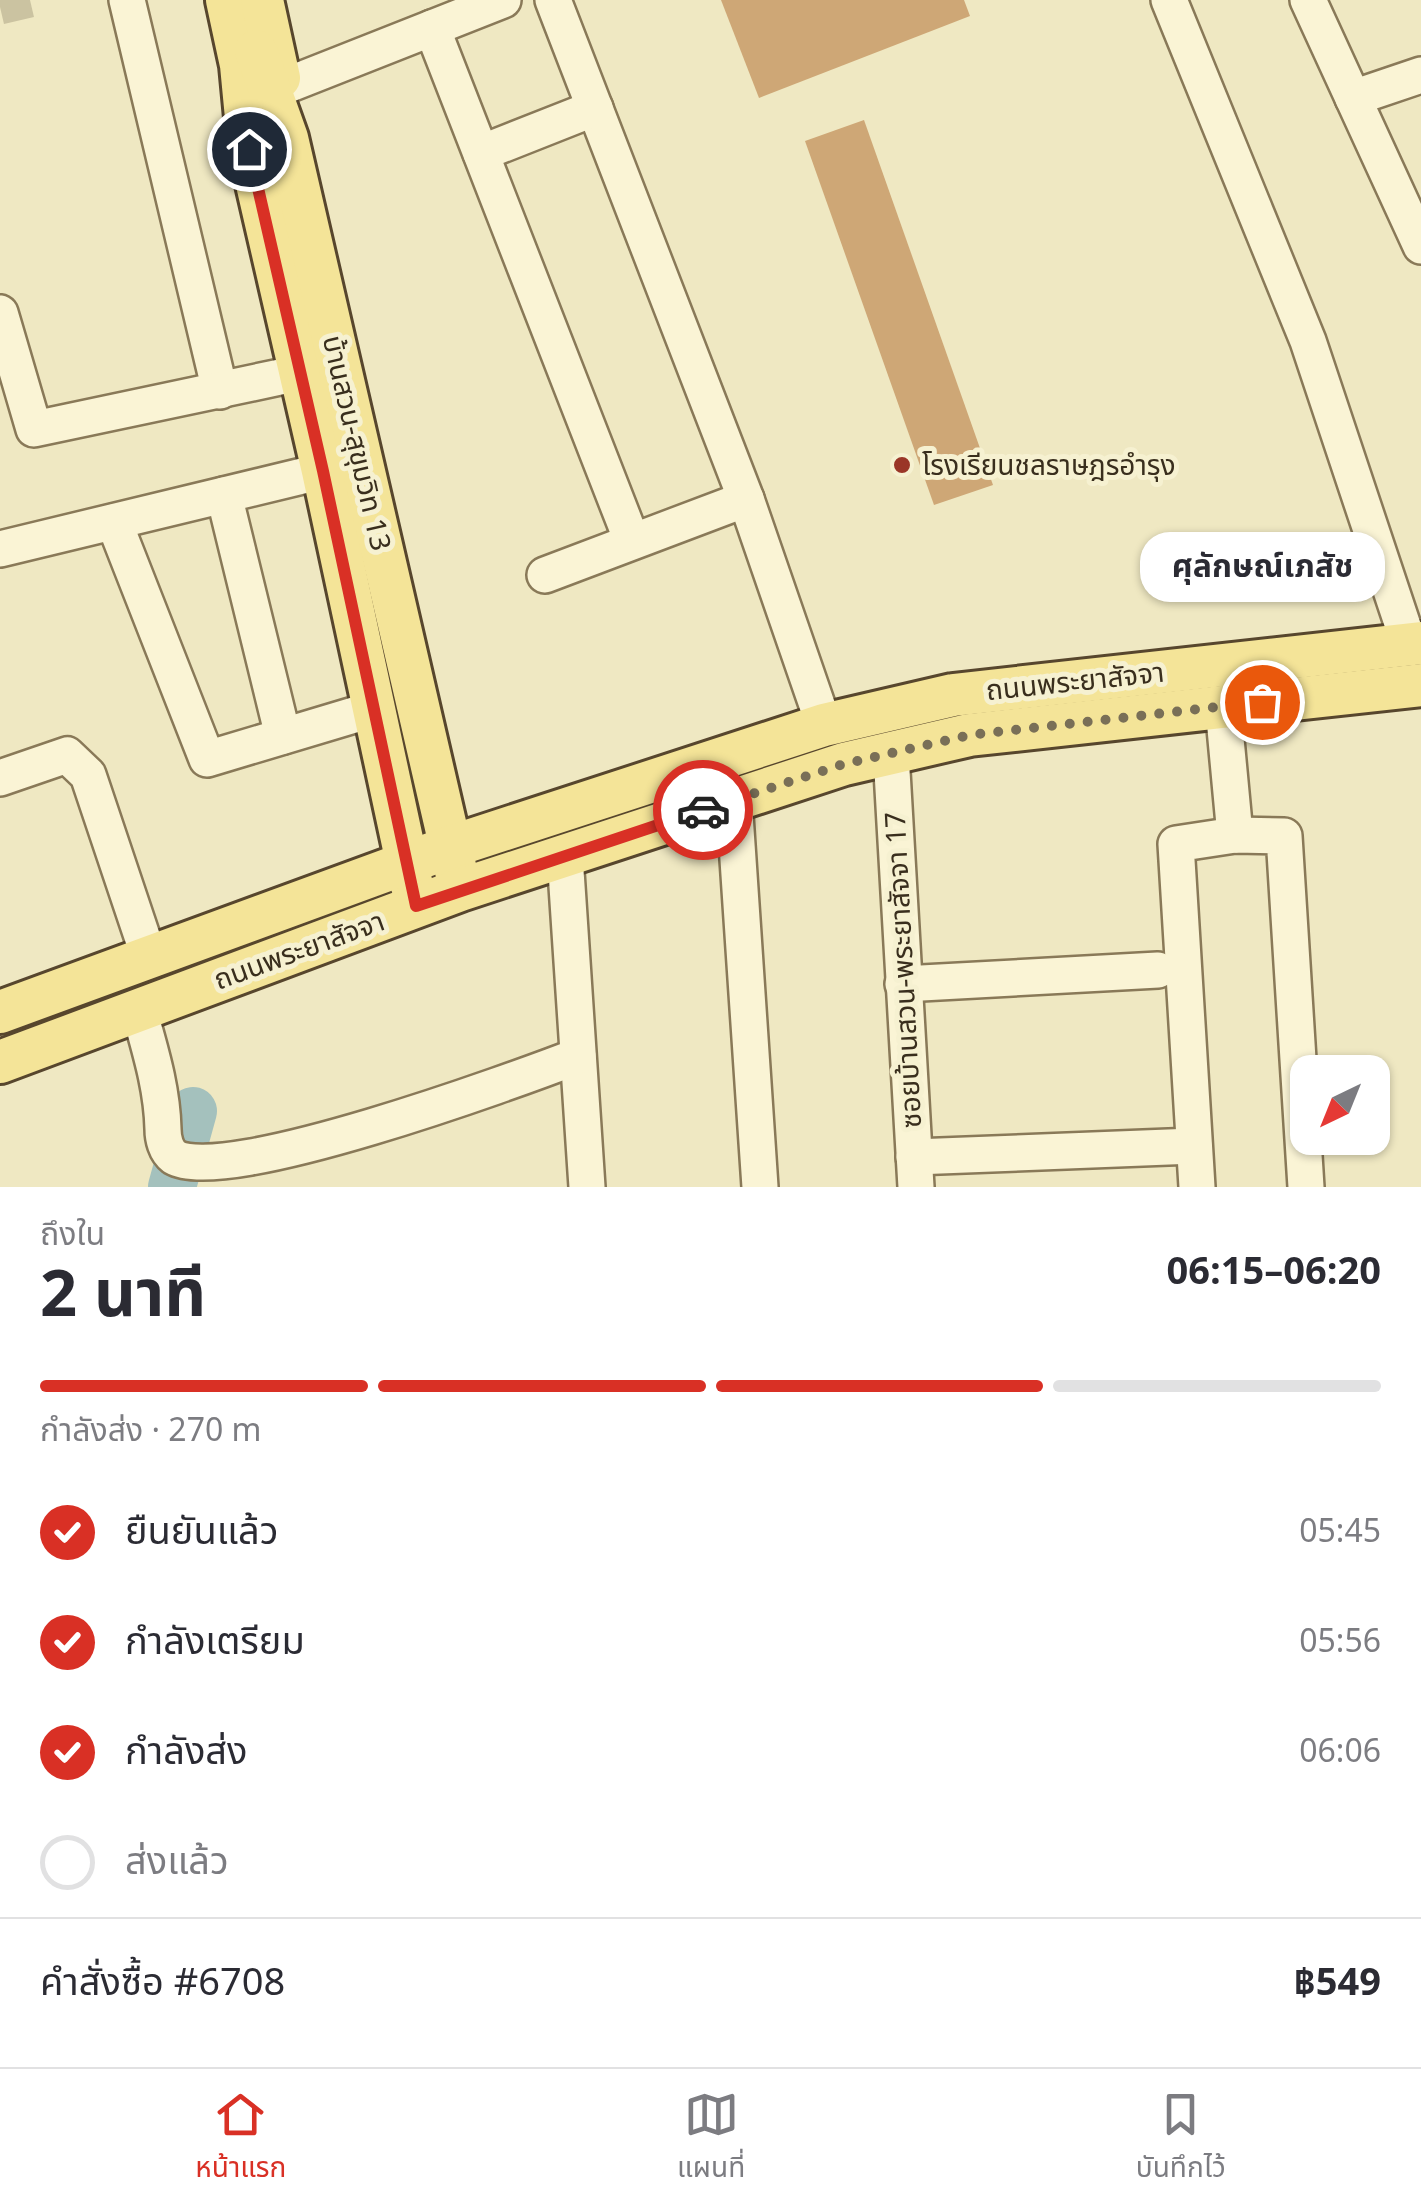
<!DOCTYPE html>
<html lang="th">
<head>
<meta charset="utf-8">
<style>
	body { margin:0; font-family:Georgia,"Noto Sans Thai",serif; background:#f2f2f3; color:#2b2b33; height:100vh; display:flex; flex-direction:column; font-size:38px; white-space:nowrap }
	* { box-sizing:border-box; margin:0 }
	p { font-size:32px; color:#7c7c81 }
	.icon { flex:none; width:55px; height:55px; fill:none; stroke:currentColor; stroke-width:2; stroke-linecap:round; stroke-linejoin:round }
	.map { position:relative; height:1187px; overflow:hidden }
	.side { display:flex; flex-direction:column; background:#fff; flex:1 }
	.side>* { flex:none }
	.needle { width:65px; rotate:223deg }
	.controls { position:absolute; left:1290px; top:1055px; display:grid; gap:20px }
	.controls a { display:grid; place-items:center; width:100px; height:100px; border-radius:20px; background:#fff; box-shadow:0 2px 8px #0004; font-size:50px }
	.pin { position:absolute; display:grid; place-items:center; width:85px; height:85px; color:#fff; margin:-42px; border:5px solid #fff; border-radius:50%; box-shadow:0 2px 10px #0007 }
	.courier { position:absolute; display:grid; place-items:center; width:100px; height:100px; margin:-50px; border:8px solid #d93025; border-radius:50%; background:#fff; color:#222; box-shadow:0 2px 12px #0007 }
	.bubble { position:absolute; height:70px; border-radius:30px; background:#fff; box-shadow:0 2px 8px #0004; font-size:32px; font-weight:700; line-height:70px; text-align:center }
	.overview em { font-style:normal; font-weight:700 }
	.overview div { display:flex; flex-direction:column-reverse }
	.overview { display:flex; align-items:center; justify-content:space-between; height:170px; padding:0 40px }
	h1 { font-size:65px; font-weight:700; line-height:75px }
	.bar { display:grid; grid-template-columns:repeat(4,1fr); gap:15px 10px; align-content:center; height:120px; padding:0 40px }
	.bar i { height:12px; border-radius:8px; background:#e1e1e2 }
	.bar .current { background:#d93025 }
	.bar p { grid-column:span 4 }
	.line { display:flex; align-items:center; gap:25px; padding:0 40px; border-top:2px solid #e1e1e2 }
	.line div { flex:1 }
	ol { padding:0 40px; list-style:none }
	li { display:flex; align-items:center; gap:30px; height:110px }
	li p { margin-inline-start:auto }
	li .icon { padding:10px; border-radius:50%; background:#d93025; color:#fff; stroke-width:4 }
	li:last-child { color:#7c7c81 }
	li i { width:55px; height:55px; border:5px solid #e1e1e2; border-radius:50% }
	.menu { display:flex; justify-content:space-around; align-items:center; height:140px; border-top:2px solid #e1e1e2; background:#fff; font-size:28px; color:#7c7c81 }
	.menu a { display:grid; justify-items:center; gap:5px }
	.menu .current { color:#d93025 }
	.map>svg:first-child { display:block }
	.lines { fill:none; stroke-linecap:round; stroke-linejoin:round }
	.river { stroke:#a4c1bd; stroke-width:48 }
	.building { fill:#cea776 }
	.minor-tunnel { stroke:#cbc3a1; stroke-width:35; stroke-dasharray:35 18; stroke-linecap:butt }
	.minor-casing { stroke:#897958; stroke-width:40 }
	.major-casing { stroke:#57462d; stroke-width:48 }
	.minor { stroke:#faf4d5; stroke-width:35 }
	.major { stroke:#f4e498; stroke-width:42 }
	.done { stroke:#796f57; stroke-width:10; stroke-dasharray:0 18 }
	.route { stroke:#d93025; stroke-width:12 }
	.poi-dot { fill:#9a3627; stroke:#f6f1d1; stroke-width:4 }
	.labels { text-anchor:middle; stroke-width:10; stroke-linejoin:round; paint-order:stroke }
	.street-label { font-size:28px; fill:#392e1d; stroke:#f6f1d1 }
	.poi-label { font-size:28px; fill:#392e1d; stroke:#f6f1d1; text-anchor:start }
</style>
</head>
<body>
<div class="map">
<svg width="1421" height="1187" viewBox="0 0 1421 1187">
	<rect width="100%" height="100%" fill="#efe8c2"/>
	<g class="lines">
		<path class="river" d="M 172,1187 L 193,1111"/>
	</g>
	<g class="building">
		<path d="M 721,0 L 964,0 L 970,16 L 759,98 Z"/>
		<path d="M 864,120 L 993,485 L 934,505 L 805,141 Z"/>
	</g>
	<g class="lines">
		<path class="minor-tunnel" d="M 0,7 L 30,0"/>
		<defs>
			<g id="minor">
				<path d="M 127,0 L 220,391"/>
				<path d="M 553,0 L 746,499 L 824,725"/>
				<path d="M 1169,0 L 1308,341 L 1409,644"/>
				<path d="M 1308,0 L 1421,246"/>
				<path d="M 432,28 L 632,541"/>
				<path d="M 280,88 L 503,0"/>
				<path d="M 1353,98 L 1421,75"/>
				<path d="M 481,153 L 595,108"/>
				<path d="M 0,313 L 34,429 L 299,373"/>
				<path d="M 224,495 L 283,736"/>
				<path d="M 114,522 L 207,759 L 374,709"/>
				<path d="M 0,549 L 323,471"/>
				<path d="M 545,575 L 746,499"/>
				<path d="M 1223,707 L 1235,835"/>
				<path d="M 891,754 L 916,1187"/>
				<path d="M 0,778 L 67,755 L 88,775 L 149,957"/>
				<path d="M 734,800 L 760,1187"/>
				<path d="M 565,856 L 587,1187"/>
				<path d="M 903,984 L 1158,970"/>
				<path d="M 139,1010 C 150,1050 162,1087 163,1129 C 163,1139 166,1151 174,1157 C 224,1187 516,1080 578,1056"/>
				<path d="M 914,1157 L 1194,1146"/>
				<path d="M 1197,1187 L 1176,844 L 1235,835 L 1284,836 L 1306,1187"/>
			</g>
			<g id="major">
				<path d="M 227,0 L 241,65 L 249,149 L 323,471 L 412,886"/>
				<path d="M 262,0 L 279,78"/>
				<path d="M 256,51 L 287,138 L 457,875"/>
				<path d="M 0,1012 L 450,847 L 824,725 L 953,695 L 1421,643"/>
				<path d="M 0,1062 L 460,890 L 844,764 L 969,735 L 1421,685"/>
			</g>
		</defs>
		<use href="#minor" class="minor-casing"/>
		<use href="#major" class="major-casing"/>
		<use href="#minor" class="minor"/>
		<use href="#major" class="major"/>
	</g>
	<g class="lines">
		<path class="done" d="M 703,810 L 844,764 L 970,735 L 1262,702"/>
		<path class="route" d="M 249,149 L 323,471 L 416,906 L 703,810"/>
	</g>
	<circle class="poi-dot" cx="902" cy="465" r="10"/>
	<g class="labels">
		<g class="street-label">
			<text transform="translate(357 443) rotate(77)" y="10">บ้านสวน-สุขุมวิท 13</text>
			<text transform="translate(1075 681) rotate(-6)" y="10">ถนนพระยาสัจจา</text>
			<text transform="translate(299 950) rotate(-20)" y="10">ถนนพระยาสัจจา</text>
			<text transform="translate(903 970) rotate(-93)" y="10">ซอยบ้านสวน-พระยาสัจจา 17</text>
		</g>
		<g class="poi-label">
			<text x="922" y="475">โรงเรียนชลราษฎรอำรุง</text>
		</g>
	</g>
</svg>
<div class="controls">
<a><svg class="needle" viewBox="-14 -14 28 28"><path d="M0-13l5 13h-10z" fill="#e53935"/><path d="M0 13l5-13h-10z" fill="#7c7c81"/></svg></a>
</div>
<div class="pin" style="left:1262px;top:702px;background:#ea580c"><svg class="icon" aria-label="bag" viewBox="0 0 24 24"><path d="M5 8h14l-1 12H6zM9 8a3 3 0 0 1 6 0"/></svg></div>
<div class="pin" style="left:249px;top:149px;background:#1f2937"><svg class="icon" aria-label="home" viewBox="0 0 24 24"><path d="M3 11l9-7 9 7M6 9v11h12V9"/></svg></div>
<div class="courier" style="left:703px;top:810px"><svg class="icon" aria-label="car" viewBox="0 0 24 24"><path d="M5 17H2v-5l4-1 3-4h7l3 4 3 1v5h-3M9 17h6M6 11h13"/><circle cx="7" cy="17" r="2"/><circle cx="17" cy="17" r="2"/></svg></div>
<div class="bubble" style="left:1140px;top:532px;width:245px">ศุลักษณ์เภสัช</div>
</div>
<section class="side">
<div class="overview"><div><h1>2 นาที</h1><p>ถึงใน</p></div><em>06:15–06:20</em></div>
<div class="bar"><i class="current"></i><i class="current"></i><i class="current"></i><i></i><p>กำลังส่ง · 270 m</p></div>
<ol>
<li><svg class="icon" aria-label="check" viewBox="0 0 24 24"><path d="M5 12l5 5 9-10"/></svg>ยืนยันแล้ว<p>05:45</p></li>
<li><svg class="icon" aria-label="check" viewBox="0 0 24 24"><path d="M5 12l5 5 9-10"/></svg>กำลังเตรียม<p>05:56</p></li>
<li><svg class="icon" aria-label="check" viewBox="0 0 24 24"><path d="M5 12l5 5 9-10"/></svg>กำลังส่ง<p>06:06</p></li>
<li><i></i>ส่งแล้ว</li>
</ol>
<div class="line" style="height:130px"><div>คำสั่งซื้อ #6708</div><b>฿549</b></div>
</section>
<nav class="menu">
<a class="current"><svg class="icon" aria-label="home" viewBox="0 0 24 24"><path d="M3 11l9-7 9 7M6 9v11h12V9"/></svg>หน้าแรก</a>
<a><svg class="icon" aria-label="map" viewBox="0 0 24 24"><path d="M3 6l6-2 6 2 6-2v14l-6 2-6-2-6 2zM9 4v14M15 6v14"/></svg>แผนที่</a>
<a><svg class="icon" aria-label="saved" viewBox="0 0 24 24"><path d="M7 4h10v16l-5-4-5 4z"/></svg>บันทึกไว้</a>
</nav>
</body>
</html>
